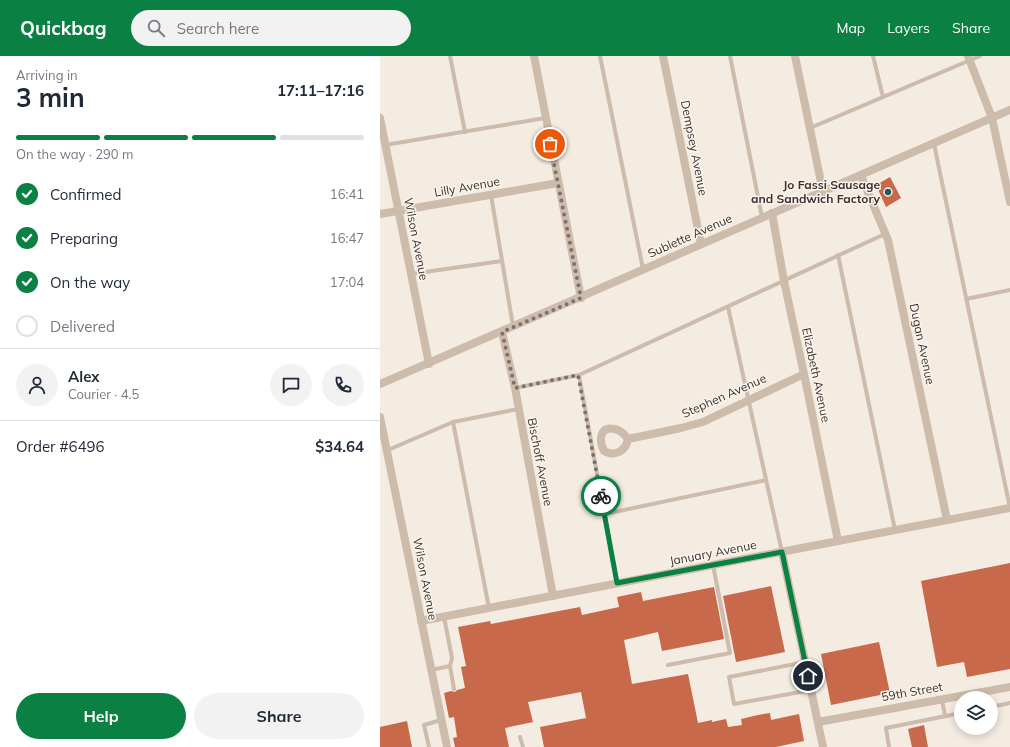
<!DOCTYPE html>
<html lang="en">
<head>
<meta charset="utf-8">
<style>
	body { margin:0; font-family:Mulish,sans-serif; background:#f2f2f3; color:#1f2937; height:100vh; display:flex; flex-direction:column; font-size:15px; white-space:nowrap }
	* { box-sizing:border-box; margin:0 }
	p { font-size:13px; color:#747a83 }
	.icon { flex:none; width:22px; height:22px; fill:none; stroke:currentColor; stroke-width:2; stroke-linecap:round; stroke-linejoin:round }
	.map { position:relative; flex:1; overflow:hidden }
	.side { display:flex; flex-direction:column; background:#fff; width:380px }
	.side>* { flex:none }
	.buttons { position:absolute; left:574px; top:635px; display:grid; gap:8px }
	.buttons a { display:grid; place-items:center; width:44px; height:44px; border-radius:50%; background:#fff; box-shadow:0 2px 10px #0003; font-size:20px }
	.pin { position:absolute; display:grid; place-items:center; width:34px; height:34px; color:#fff; margin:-17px; border:2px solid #fff; border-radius:50%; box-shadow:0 1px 4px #0007 }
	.courier { position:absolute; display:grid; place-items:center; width:40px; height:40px; margin:-20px; border:3px solid #0b8043; border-radius:50%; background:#fff; color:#222; box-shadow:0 1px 5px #0007 }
	.head em { font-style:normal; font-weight:700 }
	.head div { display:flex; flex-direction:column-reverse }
	.head { display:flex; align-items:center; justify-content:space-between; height:68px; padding:0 16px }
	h1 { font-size:26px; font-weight:700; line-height:30px }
	.bar { display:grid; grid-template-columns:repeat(4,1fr); gap:6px 4px; align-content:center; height:48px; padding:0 16px }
	.bar i { height:5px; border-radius:3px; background:#e0e1e3 }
	.bar .selected { background:#0b8043 }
	.bar p { grid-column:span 4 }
	.line { display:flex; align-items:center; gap:10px; padding:0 16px; border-top:1px solid #e0e1e3 }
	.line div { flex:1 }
	.round { display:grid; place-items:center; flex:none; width:42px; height:42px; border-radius:21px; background:#f2f2f3 }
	ol { padding:0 16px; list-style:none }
	li { display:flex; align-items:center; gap:12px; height:44px }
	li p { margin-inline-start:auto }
	li .icon { padding:4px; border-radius:50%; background:#0b8043; color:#fff; stroke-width:4 }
	li:last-child { color:#747a83 }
	li i { width:22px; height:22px; border:2px solid #e0e1e3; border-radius:50% }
	.action { display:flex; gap:8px; margin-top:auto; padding:8px 16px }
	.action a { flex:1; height:46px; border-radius:24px; background:#0b8043; color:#fff; font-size:16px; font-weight:700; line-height:46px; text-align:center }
	.action a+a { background:#f2f2f3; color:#1f2937 }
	header { display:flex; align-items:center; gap:24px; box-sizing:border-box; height:56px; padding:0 20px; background:#0b8043; color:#fff }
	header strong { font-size:19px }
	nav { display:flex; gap:22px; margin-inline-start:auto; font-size:14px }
	.search { width:280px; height:36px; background:#f2f2f3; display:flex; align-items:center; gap:10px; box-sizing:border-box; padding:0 14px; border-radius:22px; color:#747a83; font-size:15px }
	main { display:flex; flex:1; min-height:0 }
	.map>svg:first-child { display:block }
	.building { fill:#c8694b }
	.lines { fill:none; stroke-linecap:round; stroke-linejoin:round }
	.lane { stroke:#cdbbac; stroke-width:4 }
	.street { stroke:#cdbbac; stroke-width:8 }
	.done { stroke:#7c716b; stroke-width:4; stroke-dasharray:0 7.2 }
	.route { stroke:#0b8043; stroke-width:5 }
	.poi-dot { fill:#1f5a5e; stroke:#fbf5ee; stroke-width:1.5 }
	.labels { text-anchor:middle; stroke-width:3; stroke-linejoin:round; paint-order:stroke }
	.street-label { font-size:12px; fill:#3b302b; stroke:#fbf5ee }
	.poi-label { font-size:12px; font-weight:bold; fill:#3b302b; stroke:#fbf5ee; text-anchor:end }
</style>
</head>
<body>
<header>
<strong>Quickbag</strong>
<div class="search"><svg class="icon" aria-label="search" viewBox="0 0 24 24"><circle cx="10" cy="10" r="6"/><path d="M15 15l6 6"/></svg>Search here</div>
<nav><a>Map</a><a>Layers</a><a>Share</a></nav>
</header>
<main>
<section class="side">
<div class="head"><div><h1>3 min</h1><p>Arriving in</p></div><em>17:11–17:16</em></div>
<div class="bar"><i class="selected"></i><i class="selected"></i><i class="selected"></i><i></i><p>On the way · 290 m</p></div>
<ol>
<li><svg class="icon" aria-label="check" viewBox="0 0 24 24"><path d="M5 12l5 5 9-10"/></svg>Confirmed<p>16:41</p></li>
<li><svg class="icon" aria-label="check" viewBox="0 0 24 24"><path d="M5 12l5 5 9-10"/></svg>Preparing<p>16:47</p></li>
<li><svg class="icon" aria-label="check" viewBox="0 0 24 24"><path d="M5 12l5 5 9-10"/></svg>On the way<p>17:04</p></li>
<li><i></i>Delivered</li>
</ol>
<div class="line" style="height:72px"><a class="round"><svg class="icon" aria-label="person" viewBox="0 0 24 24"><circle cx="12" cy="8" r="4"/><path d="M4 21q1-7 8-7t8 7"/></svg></a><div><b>Alex</b><p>Courier · 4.5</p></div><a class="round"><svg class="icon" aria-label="chat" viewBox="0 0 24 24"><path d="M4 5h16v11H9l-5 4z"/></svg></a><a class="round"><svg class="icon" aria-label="phone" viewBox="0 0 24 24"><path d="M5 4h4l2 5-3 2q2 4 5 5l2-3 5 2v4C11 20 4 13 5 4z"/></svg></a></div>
<div class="line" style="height:52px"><div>Order #6496</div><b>$34.64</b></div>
<div class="action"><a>Help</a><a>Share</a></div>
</section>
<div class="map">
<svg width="630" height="691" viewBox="0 0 630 691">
	<rect width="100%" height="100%" fill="#f4ebe1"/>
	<g class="building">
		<path d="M 510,121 L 521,142 L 506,151 L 496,129 Z"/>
		<path d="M 630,507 L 630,613 L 587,621 L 584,606 L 557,611 L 541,525 Z"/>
		<path d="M 391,530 L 405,596 L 356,606 L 343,540 Z"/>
		<path d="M 334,531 L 344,583 L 282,595 L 278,576 L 244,584 L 252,628 L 308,618 L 318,667 L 332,664 L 332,666 L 346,663 L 348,671 L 362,669 L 361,663 L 378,659 L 390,657 L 391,664 L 419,658 L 424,685 L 396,691 L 164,691 L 160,671 L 206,662 L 201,636 L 148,646 L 153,666 L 125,672 L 129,691 L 75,691 L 73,682 L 77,681 L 74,661 L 69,662 L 64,637 L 71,635 L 75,636 L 77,634 L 85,632 L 81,611 L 86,610 L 78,571 L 110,565 L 111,568 L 200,551 L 202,559 L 239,551 L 237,541 L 261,536 L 263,545 Z"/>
		<path d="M 499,586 L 510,637 L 451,649 L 441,598 Z"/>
		<path d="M 27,665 L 32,691 L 0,691 L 0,671 Z"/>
		<path d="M 544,669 L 548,691 L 532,691 L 528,673 Z"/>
	</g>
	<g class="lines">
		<g class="lane">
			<path d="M 70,0 L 85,76"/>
			<path d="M 220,0 L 263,213"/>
			<path d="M 350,0 L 382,161"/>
			<path d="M 493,0 L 503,41"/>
			<path d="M 430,72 L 600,0"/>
			<path d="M 554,88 L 630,452"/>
			<path d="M 5,89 L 165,62"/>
			<path d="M 111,139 L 133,270"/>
			<path d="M 458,199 L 515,474"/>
			<path d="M 31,218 L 122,205"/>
			<path d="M 586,243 L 630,234"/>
			<path d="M 348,251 L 402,496"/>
			<path d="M 199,319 L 237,527"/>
			<path d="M 135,332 L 199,319 L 505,178"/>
			<path d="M 73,366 L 109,552"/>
			<path d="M 8,394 L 73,366 L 138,353"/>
			<path d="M 225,458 L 386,424"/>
			<path d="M 64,561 L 72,602 L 70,610 L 74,633"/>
			<path d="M 425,606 L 349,621 L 354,648 L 431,634"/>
			<path d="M 288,609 L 350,597 L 333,509"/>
			<path d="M 51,614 L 70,610"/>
			<path d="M 562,644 L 565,660"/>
			<path d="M 611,651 L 630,647"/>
			<path d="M 140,681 L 143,691"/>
			<path d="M 49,691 L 44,669 L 61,664"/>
			<path d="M 509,691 L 506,672 L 581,657"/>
		</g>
		<g class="street">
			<path d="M 154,0 L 201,242"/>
			<path d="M 283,0 L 321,188"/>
			<path d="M 415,0 L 443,136"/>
			<path d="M 588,0 L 612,62 L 630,146"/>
			<path d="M 0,62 L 49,308"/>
			<path d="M 481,120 L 508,184 L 567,464"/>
			<path d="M 392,157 L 404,225 L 424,318 L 458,485"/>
			<path d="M 0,158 L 178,127"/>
			<path d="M 122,276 L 135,332 L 173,540"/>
			<path d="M 0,328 L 630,54"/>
			<path d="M 0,361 L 67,691"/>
			<path d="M 248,383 C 246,395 235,401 224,395 C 219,385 219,370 235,373 C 240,374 245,379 248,383 L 301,372 L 323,366 L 424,318"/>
			<path d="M 402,496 L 443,691"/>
			<path d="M 41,565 L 630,452"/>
			<path d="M 438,666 L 630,631"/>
		</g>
	</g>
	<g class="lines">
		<path class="done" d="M 170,88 L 201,242 L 122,276 L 135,332 L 198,319 L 221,440"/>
		<path class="route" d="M 221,440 L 237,527 L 402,496 L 428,620"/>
	</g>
	<circle class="poi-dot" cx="508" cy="136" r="4"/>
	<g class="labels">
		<g class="street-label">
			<text transform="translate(314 92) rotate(79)" y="4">Dempsey Avenue</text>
			<text transform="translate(87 131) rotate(-10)" y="4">Lilly Avenue</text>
			<text transform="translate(310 180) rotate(-24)" y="4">Sublette Avenue</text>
			<text transform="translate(36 183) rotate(79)" y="4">Wilson Avenue</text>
			<text transform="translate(542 288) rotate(78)" y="4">Dugan Avenue</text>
			<text transform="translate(436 319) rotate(78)" y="4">Elizabeth Avenue</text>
			<text transform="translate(344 340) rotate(-24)" y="4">Stephen Avenue</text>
			<text transform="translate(160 406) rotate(79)" y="4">Bischoff Avenue</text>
			<text transform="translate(333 497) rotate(-11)" y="4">January Avenue</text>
			<text transform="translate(45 523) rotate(79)" y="4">Wilson Avenue</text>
			<text transform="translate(532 636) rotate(-10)" y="4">59th Street</text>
		</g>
		<g class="poi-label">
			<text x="500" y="133">Jo Fassi Sausage<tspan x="500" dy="14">and Sandwich Factory</tspan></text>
		</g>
	</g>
</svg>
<div class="buttons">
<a><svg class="icon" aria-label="layers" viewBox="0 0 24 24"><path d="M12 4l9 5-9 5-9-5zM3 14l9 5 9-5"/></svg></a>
</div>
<div class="pin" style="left:170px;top:88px;background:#ea580c"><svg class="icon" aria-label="bag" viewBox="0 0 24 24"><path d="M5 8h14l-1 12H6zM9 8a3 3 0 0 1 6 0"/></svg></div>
<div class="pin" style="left:428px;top:620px;background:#1f2937"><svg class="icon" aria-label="home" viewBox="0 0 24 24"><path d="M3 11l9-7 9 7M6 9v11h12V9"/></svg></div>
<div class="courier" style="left:221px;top:440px"><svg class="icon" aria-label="bike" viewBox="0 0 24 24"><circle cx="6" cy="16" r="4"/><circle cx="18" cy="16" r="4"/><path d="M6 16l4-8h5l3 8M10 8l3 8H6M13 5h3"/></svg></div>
</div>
</main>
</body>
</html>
